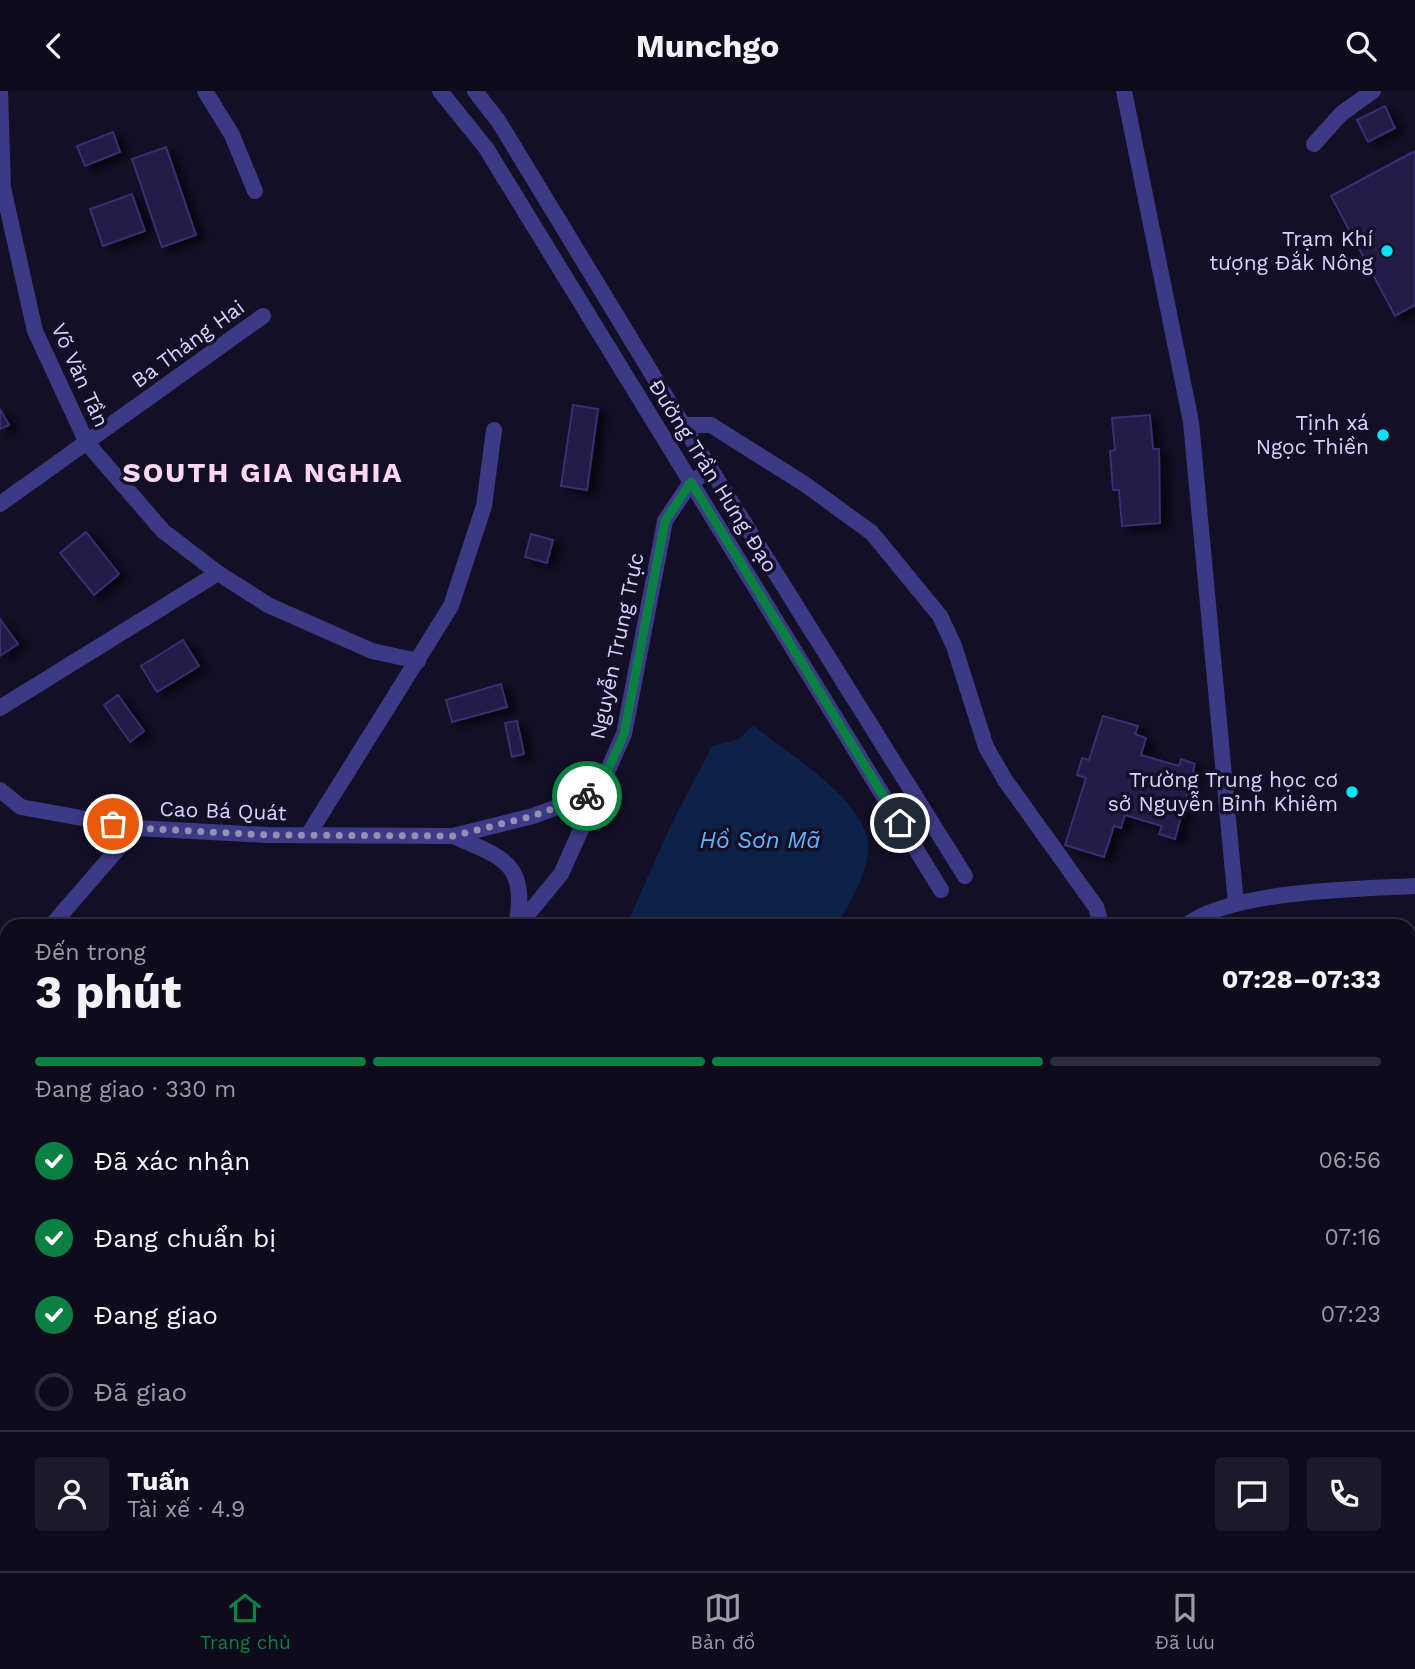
<!DOCTYPE html>
<html lang="vi">
<head>
<meta charset="utf-8">
<style>
	body { margin:0; font-family:"Work Sans",sans-serif; background:#1c1929; color:#f1f3f6; height:100vh; display:flex; flex-direction:column; font-size:26px; white-space:nowrap }
	* { box-sizing:border-box; margin:0 }
	p { font-size:23px; color:#9b9ba3 }
	.icon { flex:none; width:38px; height:38px; fill:none; stroke:currentColor; stroke-width:2; stroke-linecap:round; stroke-linejoin:round }
	.map { position:relative; flex:1; overflow:hidden }
	.panel { position:absolute; left:0px; top:828px; width:1416px; height:653px; display:flex; flex-direction:column; background:#0e0b1c; border-radius:21px 21px 0 0; box-shadow:0 4px 10px #0003,0 0 0 2px #2e2b3b }
	.panel>* { flex:none }
	.pin { position:absolute; display:grid; place-items:center; width:60px; height:60px; color:#fff; margin:-30px; border:4px solid #fff; border-radius:50%; box-shadow:0 2px 7px #0007 }
	.courier { position:absolute; display:grid; place-items:center; width:70px; height:70px; margin:-35px; border:5px solid #0b8043; border-radius:50%; background:#fff; color:#222; box-shadow:0 2px 9px #0007 }
	.headline em { font-style:normal; font-weight:700 }
	.headline div { display:flex; flex-direction:column-reverse }
	.headline { display:flex; align-items:center; justify-content:space-between; height:119px; padding:0 35px }
	h1 { font-size:46px; font-weight:700; line-height:52px }
	.bar { display:grid; grid-template-columns:repeat(4,1fr); gap:10px 7px; align-content:center; height:84px; padding:0 35px }
	.bar i { height:9px; border-radius:5px; background:#2e2b3b }
	.bar .current { background:#0b8043 }
	.bar p { grid-column:span 4 }
	.line { display:flex; align-items:center; gap:18px; padding:0 35px; border-top:2px solid #2e2b3b }
	.line div { flex:1 }
	.round { display:grid; place-items:center; flex:none; width:74px; height:74px; border-radius:7px; background:#1c1929 }
	ol { padding:0 35px; list-style:none }
	li { display:flex; align-items:center; gap:21px; height:77px }
	li p { margin-inline-start:auto }
	li .icon { padding:7px; border-radius:50%; background:#0b8043; color:#fff; stroke-width:4 }
	li:last-child { color:#9b9ba3 }
	li i { width:38px; height:38px; border:4px solid #2e2b3b; border-radius:50% }
	header { display:flex; justify-content:space-between; align-items:center; height:91px; padding:0 35px; background:#0e0b1c; font-size:32px; font-weight:700 }
	.tab-bar { display:flex; justify-content:space-around; align-items:center; height:98px; border-top:2px solid #2e2b3b; background:#0e0b1c; font-size:19px; color:#9b9ba3 }
	.tab-bar a { display:grid; justify-items:center; gap:4px }
	.tab-bar .current { color:#0b8043 }
	.map>svg:first-child { display:block }
	.water { fill:#0c2248 }
	.building { fill:#241b47; stroke:#3b2d73; stroke-width:2; filter:url(#shadow) }
	.lines { fill:none; stroke-linecap:round; stroke-linejoin:round }
	.minor { stroke:#3d3a85; stroke-width:16 }
	.done { stroke:#948fb3; stroke-width:7; stroke-dasharray:0 12.6 }
	.route { stroke:#0b8043; stroke-width:9 }
	.poi-dot { fill:#00e5ff; stroke:#130f26; stroke-width:2.5 }
	.labels { text-anchor:middle; stroke-width:7; stroke-linejoin:round; paint-order:stroke }
	.poi-label { font-size:21px; fill:#d9d4ff; stroke:#130f26; text-anchor:end }
	.street-label { font-size:21px; fill:#d9d4ff; stroke:#130f26 }
	.water-label { font-size:23px; font-style:italic; fill:#62b6ff; stroke:#130f26 }
	.district-label { font-size:28px; font-weight:bold; letter-spacing:2px; fill:#ffd6f0; stroke:#130f26 }
</style>
</head>
<body>
<header><svg class="icon" aria-label="back" viewBox="0 0 24 24"><path d="M15 5l-7 7 7 7"/></svg>Munchgo<svg class="icon" aria-label="search" viewBox="0 0 24 24"><circle cx="10" cy="10" r="6"/><path d="M15 15l6 6"/></svg></header>
<div class="map">
<svg width="1415" height="1480" viewBox="0 0 1415 1480">
	<defs>
		<filter id="shadow"><feDropShadow dx="8" dy="4.5" stdDeviation="3.5" flood-color="#0009"/></filter>
	</defs>
	<rect width="100%" height="100%" fill="#130f26"/>
	<g class="water">
		<path d="M 753,634 C 785,661 874,713 868,761 C 865,788 850,812 836,835 L 626,835 L 670,736 L 712,655 L 739,648 Z"/>
		<path d="M 7,1136 L 7,1433 L 0,1436 L 0,1138 Z"/>
	</g>
	<g class="building">
		<path d="M 1385,15 L 1395,37 L 1368,51 L 1357,29 Z"/>
		<path d="M 113,41 L 120,61 L 85,75 L 77,55 Z"/>
		<path d="M 166,56 L 196,144 L 162,156 L 132,68 Z"/>
		<path d="M 1415,60 L 1415,214 L 1395,225 L 1331,105 Z"/>
		<path d="M 132,103 L 145,140 L 103,155 L 90,118 Z"/>
		<path d="M 573,314 L 598,318 L 587,399 L 561,395 Z"/>
		<path d="M 0,318 L 9,334 L 0,338 Z"/>
		<path d="M 1150,324 L 1153,358 L 1159,358 L 1160,432 L 1122,435 L 1119,399 L 1113,399 L 1110,360 L 1115,359 L 1112,327 Z"/>
		<path d="M 86,441 L 119,483 L 94,504 L 60,462 Z"/>
		<path d="M 531,443 L 553,449 L 547,472 L 525,466 Z"/>
		<path d="M 0,528 L 18,553 L 0,565 Z"/>
		<path d="M 183,549 L 199,575 L 157,601 L 141,575 Z"/>
		<path d="M 501,593 L 507,616 L 452,631 L 446,609 Z"/>
		<path d="M 118,604 L 144,640 L 130,651 L 104,614 Z"/>
		<path d="M 1103,625 L 1138,635 L 1135,643 L 1146,647 L 1141,664 L 1179,675 L 1181,668 L 1195,673 L 1175,748 L 1159,743 L 1162,735 L 1125,724 L 1121,737 L 1114,735 L 1104,766 L 1065,754 L 1086,687 L 1077,684 L 1082,667 L 1089,669 Z"/>
		<path d="M 517,630 L 524,663 L 512,666 L 505,632 Z"/>
	</g>
	<g class="lines">
		<g class="minor">
			<path d="M 0,0 L 3,97 L 35,240 L 87,352 L 163,440 L 218,482 L 268,514 L 372,560 L 418,570"/>
			<path d="M 205,0 L 232,44 L 255,100"/>
			<path d="M 440,0 L 486,57 L 941,799"/>
			<path d="M 475,0 L 499,31 L 683,334 L 965,785"/>
			<path d="M 1124,0 L 1191,331 L 1236,813"/>
			<path d="M 1314,53 L 1341,23 L 1373,0"/>
			<path d="M 683,334 L 711,334 L 806,394 L 872,442 L 940,525 L 954,555 L 986,656 L 1005,689 L 1096,816 L 1102,835"/>
			<path d="M 0,413 L 263,225"/>
			<path d="M 0,617 L 218,482"/>
			<path d="M 0,699 L 21,716 L 136,737 L 267,744 L 453,745 L 533,725 L 598,701"/>
			<path d="M 308,744 L 451,515 L 484,415 L 494,339"/>
			<path d="M 453,745 C 502,766 529,772 516,835"/>
			<path d="M 51,835 L 136,737"/>
			<path d="M 518,835 L 561,783 L 624,643 L 665,430 L 691,391 L 711,379"/>
			<path d="M 1185,835 C 1231,799 1356,798 1415,795"/>
			<path d="M 0,893 L 7,885"/>
			<path d="M 0,1000 L 7,1002"/>
			<path d="M 789,1480 L 797,1474"/>
		</g>
	</g>
	<g class="lines">
		<path class="done" d="M 113,733 L 136,737 L 267,744 L 453,745 L 533,725 L 587,705"/>
		<path class="route" d="M 587,705 L 598,701 L 624,643 L 665,430 L 691,391 L 900,732"/>
	</g>
	<g class="poi-dot">
		<circle cx="1387" cy="160" r="7"/>
		<circle cx="1383" cy="344" r="7"/>
		<circle cx="1352" cy="701" r="7"/>
	</g>
	<g class="labels">
		<g class="poi-label">
			<text x="1373" y="155">Trạm Khí<tspan x="1373" dy="24">tượng Đắk Nông</tspan></text>
			<text x="1369" y="339">Tịnh xá<tspan x="1369" dy="24">Ngọc Thiền</tspan></text>
			<text x="1338" y="696">Trường Trung học cơ<tspan x="1338" dy="24">sở Nguyễn Bỉnh Khiêm</tspan></text>
		</g>
		<g class="street-label">
			<text transform="translate(188 253) rotate(-36)" y="7">Ba Tháng Hai</text>
			<text transform="translate(80 284) rotate(66)" y="7">Võ Văn Tần</text>
			<text transform="translate(713 385) rotate(58)" y="7">Đường Trần Hưng Đạo</text>
			<text transform="translate(617 555) rotate(-78)" y="7">Nguyễn Trung Trực</text>
			<text transform="translate(223 720) rotate(2)" y="7">Cao Bá Quát</text>
		</g>
		<g class="water-label">
			<text x="760" y="757">Hồ Sơn Mã</text>
		</g>
		<g class="district-label">
			<text x="263" y="391">SOUTH GIA NGHIA</text>
		</g>
	</g>
</svg>
<div class="pin" style="left:113px;top:733px;background:#ea580c"><svg class="icon" aria-label="bag" viewBox="0 0 24 24"><path d="M5 8h14l-1 12H6zM9 8a3 3 0 0 1 6 0"/></svg></div>
<div class="pin" style="left:900px;top:732px;background:#1f2937"><svg class="icon" aria-label="home" viewBox="0 0 24 24"><path d="M3 11l9-7 9 7M6 9v11h12V9"/></svg></div>
<div class="courier" style="left:587px;top:705px"><svg class="icon" aria-label="bike" viewBox="0 0 24 24"><circle cx="6" cy="16" r="4"/><circle cx="18" cy="16" r="4"/><path d="M6 16l4-8h5l3 8M10 8l3 8H6M13 5h3"/></svg></div>
<section class="panel">
<div class="headline"><div><h1>3 phút</h1><p>Đến trong</p></div><em>07:28–07:33</em></div>
<div class="bar"><i class="current"></i><i class="current"></i><i class="current"></i><i></i><p>Đang giao · 330 m</p></div>
<ol>
<li><svg class="icon" aria-label="check" viewBox="0 0 24 24"><path d="M5 12l5 5 9-10"/></svg>Đã xác nhận<p>06:56</p></li>
<li><svg class="icon" aria-label="check" viewBox="0 0 24 24"><path d="M5 12l5 5 9-10"/></svg>Đang chuẩn bị<p>07:16</p></li>
<li><svg class="icon" aria-label="check" viewBox="0 0 24 24"><path d="M5 12l5 5 9-10"/></svg>Đang giao<p>07:23</p></li>
<li><i></i>Đã giao</li>
</ol>
<div class="line" style="height:126px"><a class="round"><svg class="icon" aria-label="person" viewBox="0 0 24 24"><circle cx="12" cy="8" r="4"/><path d="M4 21q1-7 8-7t8 7"/></svg></a><div><b>Tuấn</b><p>Tài xế · 4.9</p></div><a class="round"><svg class="icon" aria-label="chat" viewBox="0 0 24 24"><path d="M4 5h16v11H9l-5 4z"/></svg></a><a class="round"><svg class="icon" aria-label="phone" viewBox="0 0 24 24"><path d="M5 4h4l2 5-3 2q2 4 5 5l2-3 5 2v4C11 20 4 13 5 4z"/></svg></a></div>
</section>
</div>
<nav class="tab-bar">
<a class="current"><svg class="icon" aria-label="home" viewBox="0 0 24 24"><path d="M3 11l9-7 9 7M6 9v11h12V9"/></svg>Trang chủ</a>
<a><svg class="icon" aria-label="map" viewBox="0 0 24 24"><path d="M3 6l6-2 6 2 6-2v14l-6 2-6-2-6 2zM9 4v14M15 6v14"/></svg>Bản đồ</a>
<a><svg class="icon" aria-label="saved" viewBox="0 0 24 24"><path d="M7 4h10v16l-5-4-5 4z"/></svg>Đã lưu</a>
</nav>
</body>
</html>
